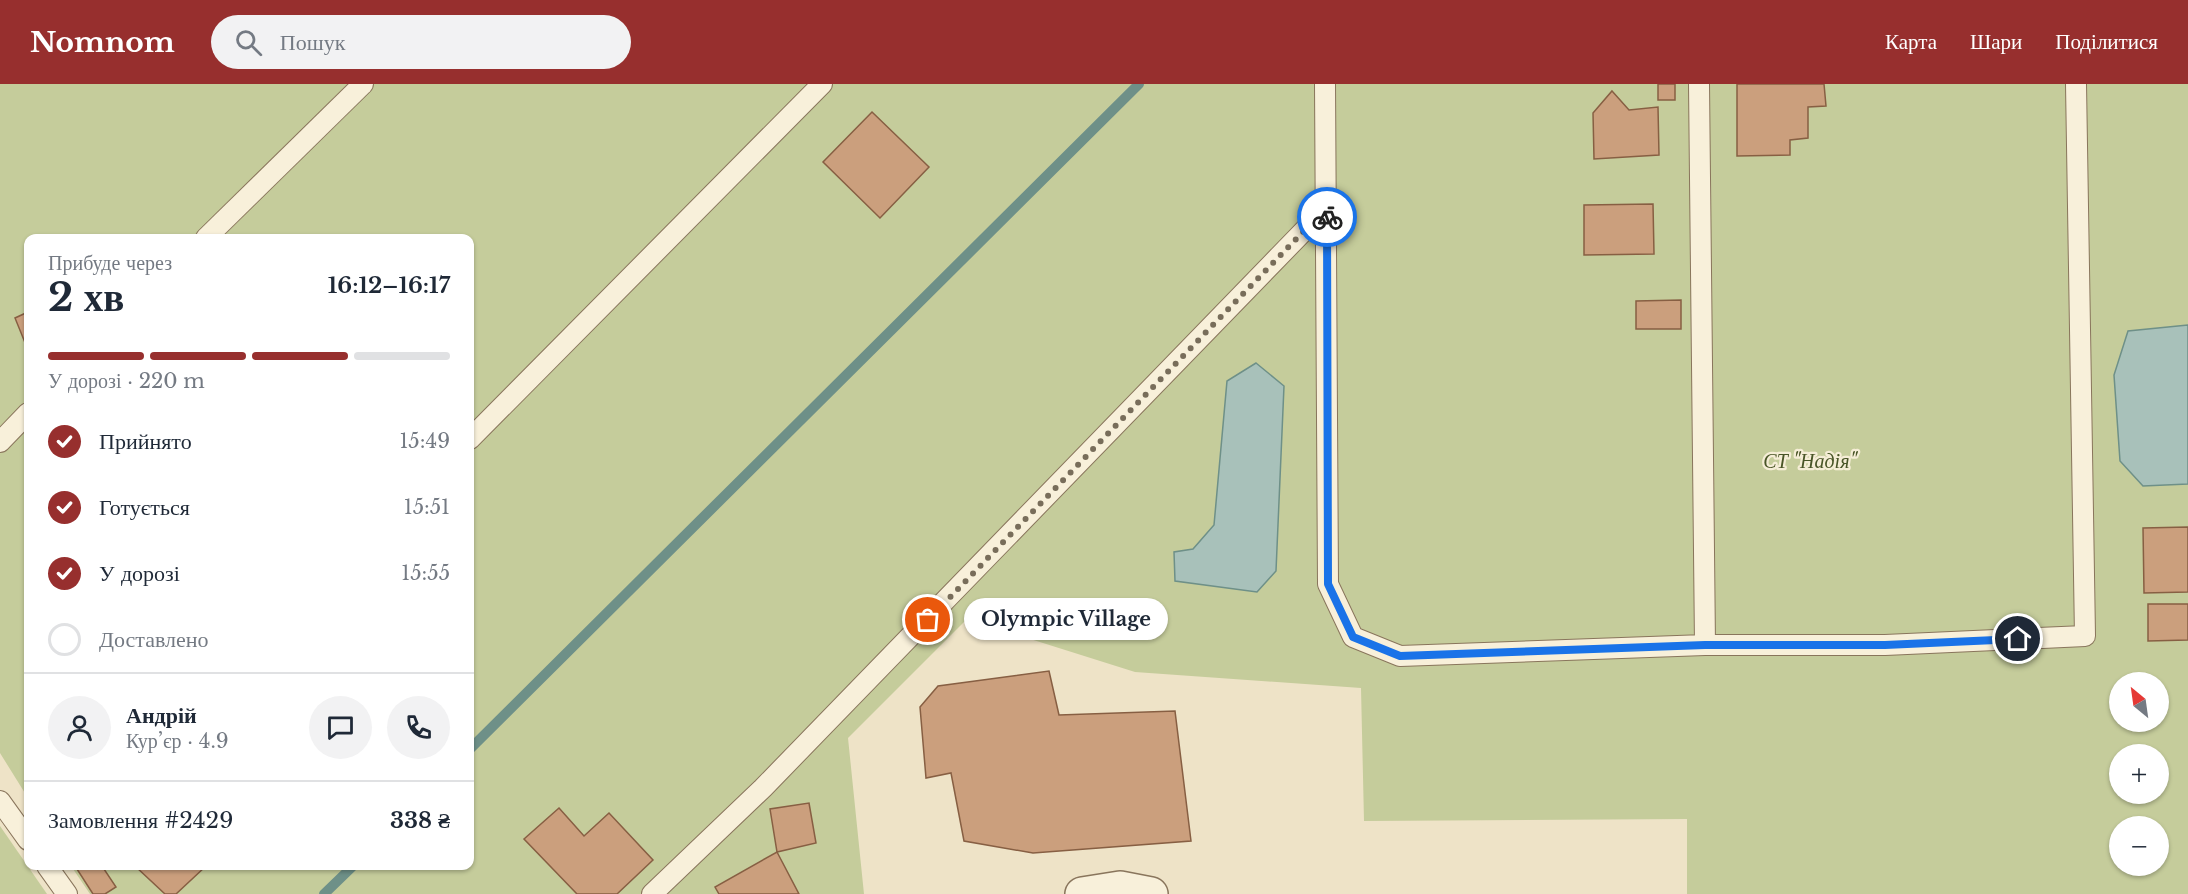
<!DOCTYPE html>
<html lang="uk">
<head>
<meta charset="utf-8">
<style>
	body { margin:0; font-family:"Libre Baskerville",serif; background:#f2f2f3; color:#1f2937; height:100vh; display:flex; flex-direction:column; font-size:22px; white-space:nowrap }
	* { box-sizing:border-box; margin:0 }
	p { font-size:20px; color:#747a83 }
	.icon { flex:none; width:33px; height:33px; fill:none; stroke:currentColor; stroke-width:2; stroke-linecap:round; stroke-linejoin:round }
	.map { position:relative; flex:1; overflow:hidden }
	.side { position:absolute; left:24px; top:150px; width:450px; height:636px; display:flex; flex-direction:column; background:#fff; border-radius:12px; box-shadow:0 2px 4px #0004 }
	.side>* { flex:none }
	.needle { width:39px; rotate:331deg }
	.buttons { position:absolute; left:2109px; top:588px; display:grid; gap:12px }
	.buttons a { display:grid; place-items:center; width:60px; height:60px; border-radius:50%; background:#fff; box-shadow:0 2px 4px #0004; font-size:30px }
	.pin { position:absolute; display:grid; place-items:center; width:51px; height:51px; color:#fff; margin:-26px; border:3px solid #fff; border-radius:50%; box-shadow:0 2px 6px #0007 }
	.courier { position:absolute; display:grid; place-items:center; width:60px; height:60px; margin:-30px; border:4px solid #1a73e8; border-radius:50%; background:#fff; color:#222; box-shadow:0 2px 8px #0007 }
	.bubble { position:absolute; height:42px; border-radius:21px; background:#fff; box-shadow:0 2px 4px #0004; font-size:20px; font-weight:700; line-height:42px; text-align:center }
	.head em { font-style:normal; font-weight:700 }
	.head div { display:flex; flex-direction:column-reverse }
	.head { display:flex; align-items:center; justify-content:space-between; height:102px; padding:0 24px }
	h1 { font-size:39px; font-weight:700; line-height:45px }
	.bar { display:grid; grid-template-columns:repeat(4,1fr); gap:9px 6px; align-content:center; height:72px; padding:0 24px }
	.bar i { height:8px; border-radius:4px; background:#e0e1e3 }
	.bar .on { background:#972f2e }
	.bar p { grid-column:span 4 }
	.line { display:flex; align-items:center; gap:15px; padding:0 24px; border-top:2px solid #e0e1e3 }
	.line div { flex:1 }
	.round { display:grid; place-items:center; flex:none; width:63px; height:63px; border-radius:32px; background:#f2f2f3 }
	ol { padding:0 24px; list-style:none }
	li { display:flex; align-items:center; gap:18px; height:66px }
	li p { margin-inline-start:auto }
	li .icon { padding:6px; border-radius:50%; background:#972f2e; color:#fff; stroke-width:4 }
	li:last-child { color:#747a83 }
	li i { width:33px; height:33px; border:3px solid #e0e1e3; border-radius:50% }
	header { display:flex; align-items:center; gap:36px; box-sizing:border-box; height:84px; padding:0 30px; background:#972f2e; color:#fff }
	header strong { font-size:28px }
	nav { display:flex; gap:33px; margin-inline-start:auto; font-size:21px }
	.search { width:420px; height:54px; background:#f2f2f3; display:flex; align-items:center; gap:15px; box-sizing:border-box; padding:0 21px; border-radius:33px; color:#747a83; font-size:22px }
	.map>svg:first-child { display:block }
	.green { fill:#c5cc9b; fill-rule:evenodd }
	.water { fill:#a8c1ba; stroke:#6e9088; stroke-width:1.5 }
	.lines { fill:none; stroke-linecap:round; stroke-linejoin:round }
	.stream { stroke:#6e9088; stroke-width:10 }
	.building { fill:#cb9f7d; stroke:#875f43; stroke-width:1.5 }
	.service-casing { stroke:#89755c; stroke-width:22 }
	.minor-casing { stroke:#89755c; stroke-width:36 }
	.service { stroke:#f8f0da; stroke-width:20 }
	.minor { stroke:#f8f0da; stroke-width:33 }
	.done { stroke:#786d5a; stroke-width:6; stroke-dasharray:0 10.8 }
	.route { stroke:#1a73e8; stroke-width:8 }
	.labels { text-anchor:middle; stroke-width:4.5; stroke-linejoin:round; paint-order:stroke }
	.park-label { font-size:20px; font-style:italic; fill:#495527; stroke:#f5edd6 }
</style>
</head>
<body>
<header>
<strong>Nomnom</strong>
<div class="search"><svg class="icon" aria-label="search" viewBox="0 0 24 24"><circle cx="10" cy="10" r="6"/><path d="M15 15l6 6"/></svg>Пошук</div>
<nav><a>Карта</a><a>Шари</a><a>Поділитися</a></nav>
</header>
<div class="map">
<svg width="2188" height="810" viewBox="0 0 2188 810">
	<rect width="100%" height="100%" fill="#eee3c7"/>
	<g class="green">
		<path d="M 0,0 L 2188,0 L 2188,810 L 1687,810 L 1687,735 L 1364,737 L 1361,604 L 1135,588 L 967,535 L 848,654 L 864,810 L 90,810 L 71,782 L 470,782 L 470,154 L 28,154 L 28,714 L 0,669 ZM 2120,598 L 2158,598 L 2158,638 L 2120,638 ZM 2120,670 L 2158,670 L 2158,710 L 2120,710 ZM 2120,742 L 2158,742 L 2158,782 L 2120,782 Z"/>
		<path d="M 0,742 L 47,810 L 0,810 Z"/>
	</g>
	<g class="water">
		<path d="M 2188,241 L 2188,400 L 2143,402 L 2120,377 L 2114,291 L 2128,247 Z"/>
		<path d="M 1256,279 L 1284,302 L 1276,487 L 1257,508 L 1175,497 L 1174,468 L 1193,465 L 1214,441 L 1227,297 Z"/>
	</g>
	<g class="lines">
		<g class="stream">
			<path d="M 470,665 L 1139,0"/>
			<path d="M 324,810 L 353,782"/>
		</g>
	</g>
	<g class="building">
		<rect x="1658" y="0" width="17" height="16"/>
		<path d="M 1737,0 L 1824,0 L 1826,22 L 1808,23 L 1808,54 L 1790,56 L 1790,71 L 1737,72 Z"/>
		<path d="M 1612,7 L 1629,26 L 1658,23 L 1659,71 L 1594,75 L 1593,29 Z"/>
		<path d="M 872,28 L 929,83 L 880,134 L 823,78 Z"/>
		<path d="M 1653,120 L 1654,170 L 1584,171 L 1584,121 Z"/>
		<path d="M 1681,216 L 1681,245 L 1636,245 L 1636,217 Z"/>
		<path d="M 28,228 L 28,266 L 15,234 Z"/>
		<path d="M 2188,443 L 2188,508 L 2144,509 L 2143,444 Z"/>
		<path d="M 2148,520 L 2188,520 L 2188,556 L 2148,557 Z"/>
		<path d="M 1049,587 L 1059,631 L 1175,627 L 1191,757 L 1033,769 L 964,757 L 951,689 L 926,694 L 920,623 L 938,602 Z"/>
		<path d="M 809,719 L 816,759 L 777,768 L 770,725 Z"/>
		<path d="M 559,724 L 584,752 L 609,729 L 653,776 L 617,810 L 577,810 L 524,755 Z"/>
		<path d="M 777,768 L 799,810 L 719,810 L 715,803 Z"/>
		<path d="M 75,782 L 102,782 L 116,803 L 105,810 L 93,810 Z"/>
		<path d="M 135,782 L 206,782 L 176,810 L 165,810 Z"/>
	</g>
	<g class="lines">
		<defs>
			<g id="service">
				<path d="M 1325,0 L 1328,500 L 1353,553 L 1400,572 L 1705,561 L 1699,0"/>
				<path d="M 206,154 L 363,0"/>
				<path d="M 470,355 L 822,0"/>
				<path d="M 0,358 L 28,329"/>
				<path d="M 1705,561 L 1885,561 L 2085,552 L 2076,0"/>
				<path d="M 0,717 L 28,756"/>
				<path d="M 47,782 L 67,810"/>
				<path d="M 652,810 L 763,704 L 1327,123"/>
			</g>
			<path id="minor" d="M 1082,810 L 1120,804 L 1151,810"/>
		</defs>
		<use href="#service" class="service-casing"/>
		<use href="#minor" class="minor-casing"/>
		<use href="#service" class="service"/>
		<use href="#minor" class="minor"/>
	</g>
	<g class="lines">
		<path class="done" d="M 928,536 L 1327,123 L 1327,133"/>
		<path class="route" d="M 1327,133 L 1328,500 L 1353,553 L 1400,572 L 1705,561 L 1885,561 L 2018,555"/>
	</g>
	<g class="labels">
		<g class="park-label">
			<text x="1810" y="384">СТ "Надія"</text>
		</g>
	</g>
</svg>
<div class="buttons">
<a><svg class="needle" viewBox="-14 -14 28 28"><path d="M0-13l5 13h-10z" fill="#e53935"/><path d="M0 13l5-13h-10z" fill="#747a83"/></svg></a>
<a>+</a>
<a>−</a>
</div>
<div class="pin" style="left:928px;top:536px;background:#ea580c"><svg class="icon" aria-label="bag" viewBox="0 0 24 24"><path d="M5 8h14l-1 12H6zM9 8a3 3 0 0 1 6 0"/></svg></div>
<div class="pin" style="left:2018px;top:555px;background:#1f2937"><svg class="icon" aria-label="home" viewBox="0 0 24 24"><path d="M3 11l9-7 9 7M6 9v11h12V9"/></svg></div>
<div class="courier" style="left:1327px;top:133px"><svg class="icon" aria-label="bike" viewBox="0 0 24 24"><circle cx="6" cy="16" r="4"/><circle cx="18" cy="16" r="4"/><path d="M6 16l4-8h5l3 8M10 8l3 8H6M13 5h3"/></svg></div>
<div class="bubble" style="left:964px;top:514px;width:204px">Olympic Village</div>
<section class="side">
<div class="head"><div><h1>2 хв</h1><p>Прибуде через</p></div><em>16:12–16:17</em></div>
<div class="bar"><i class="on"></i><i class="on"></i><i class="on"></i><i></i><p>У дорозі · 220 m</p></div>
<ol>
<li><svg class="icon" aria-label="check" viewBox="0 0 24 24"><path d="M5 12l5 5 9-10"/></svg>Прийнято<p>15:49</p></li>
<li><svg class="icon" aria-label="check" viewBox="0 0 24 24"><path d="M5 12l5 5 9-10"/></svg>Готується<p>15:51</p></li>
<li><svg class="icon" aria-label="check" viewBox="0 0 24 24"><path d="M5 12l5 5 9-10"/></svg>У дорозі<p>15:55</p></li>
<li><i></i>Доставлено</li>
</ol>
<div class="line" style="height:108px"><a class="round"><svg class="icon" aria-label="person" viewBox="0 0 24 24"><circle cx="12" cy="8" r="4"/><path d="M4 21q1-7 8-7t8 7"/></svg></a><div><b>Андрій</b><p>Кур’єр · 4.9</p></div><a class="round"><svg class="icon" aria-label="chat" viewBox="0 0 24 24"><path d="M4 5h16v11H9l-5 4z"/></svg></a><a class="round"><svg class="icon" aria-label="phone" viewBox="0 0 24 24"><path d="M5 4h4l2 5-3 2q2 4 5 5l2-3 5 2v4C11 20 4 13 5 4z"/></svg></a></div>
<div class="line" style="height:78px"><div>Замовлення #2429</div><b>338 ₴</b></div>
</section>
</div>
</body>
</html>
